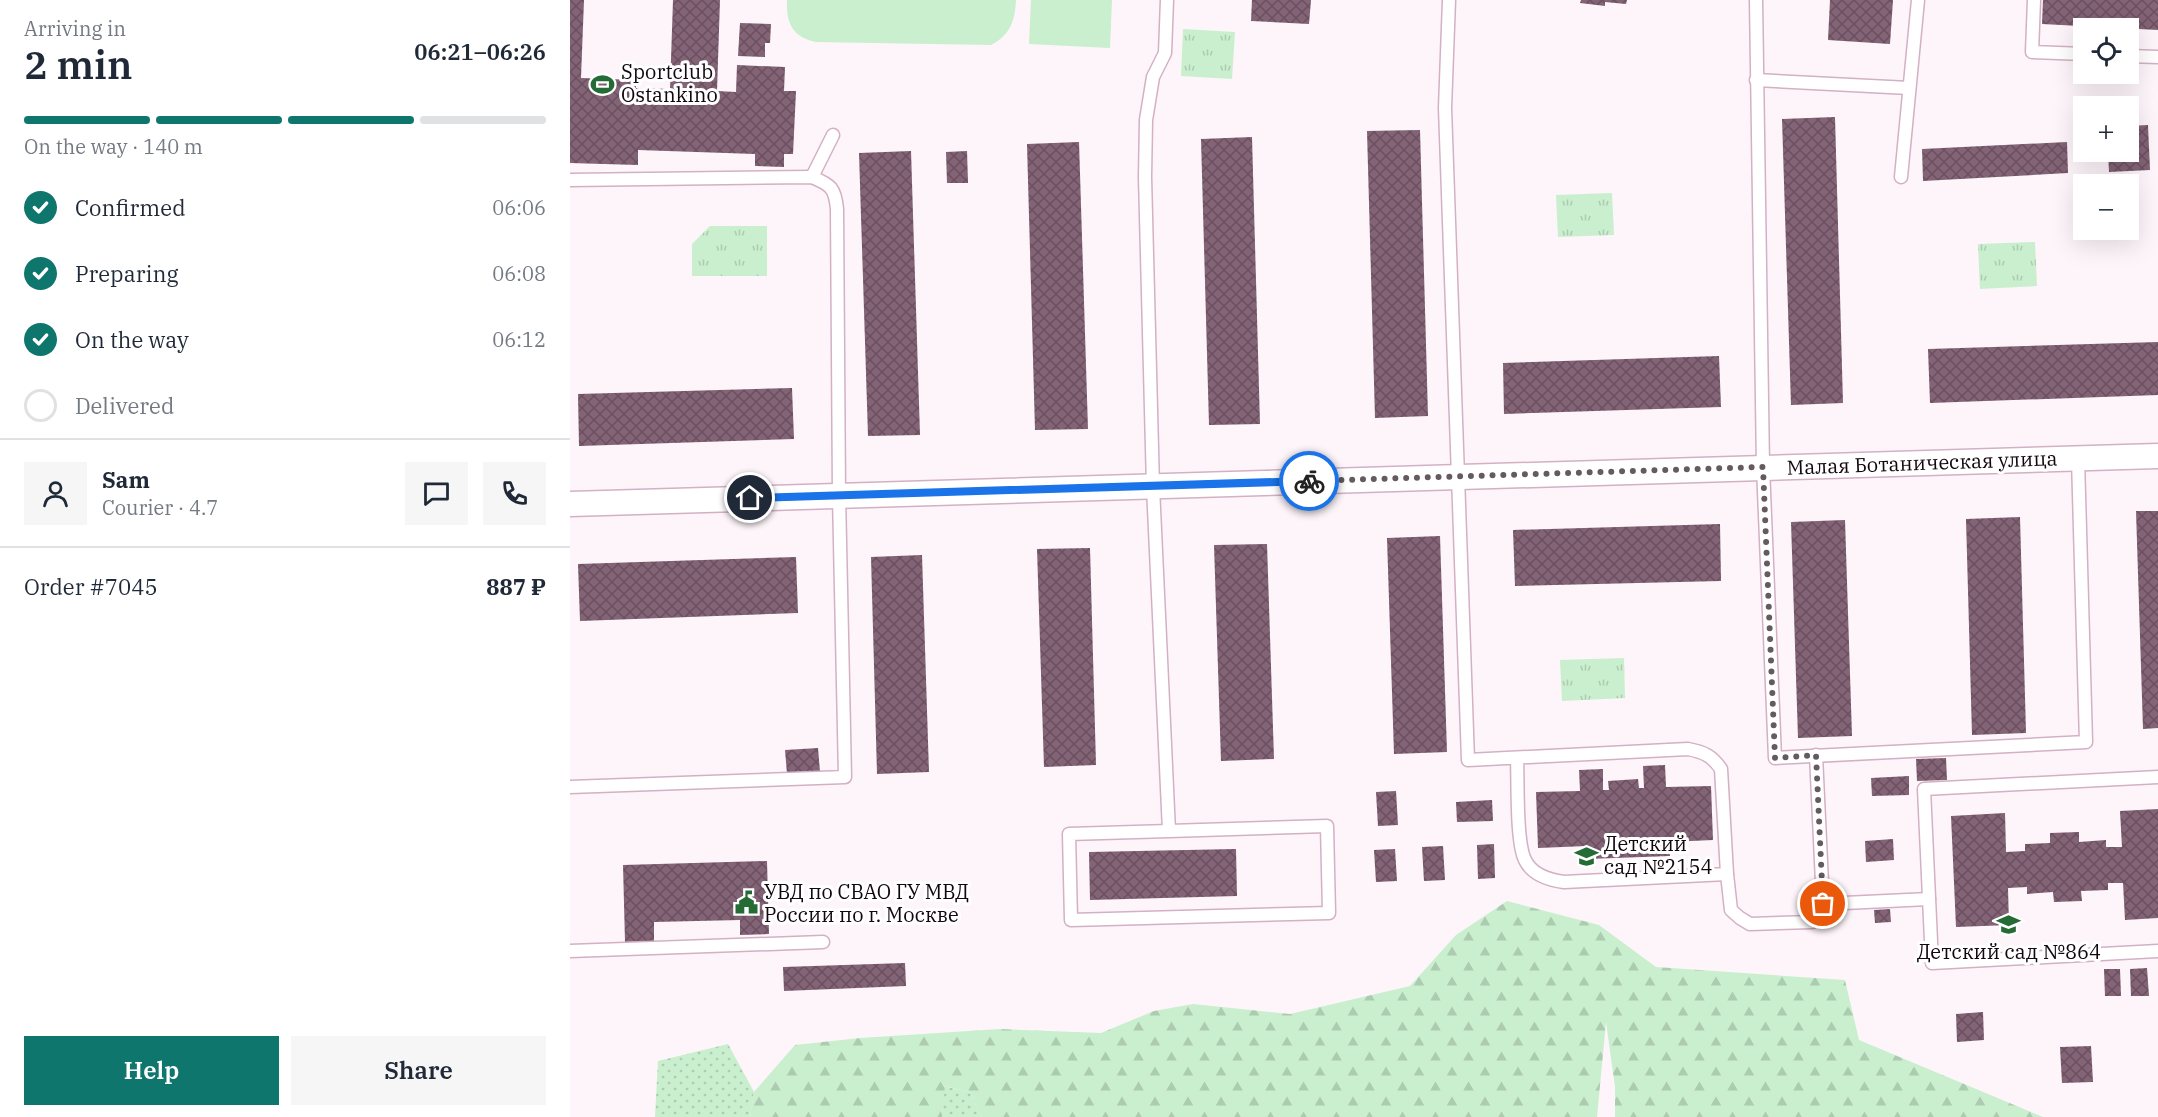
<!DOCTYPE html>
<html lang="en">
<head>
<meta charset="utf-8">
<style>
	body { margin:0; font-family:"IBM Plex Serif",serif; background:#f6f6f7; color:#1f2937; height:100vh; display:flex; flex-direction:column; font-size:22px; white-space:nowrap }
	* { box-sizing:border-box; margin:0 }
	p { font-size:20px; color:#747a83 }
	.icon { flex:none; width:33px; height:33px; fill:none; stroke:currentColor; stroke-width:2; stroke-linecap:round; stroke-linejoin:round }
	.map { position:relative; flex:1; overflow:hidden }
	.details { display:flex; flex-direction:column; background:#fff; width:570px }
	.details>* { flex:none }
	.tools { position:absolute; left:1503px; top:18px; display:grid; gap:12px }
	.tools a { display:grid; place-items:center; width:66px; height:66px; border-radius:0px; background:#fff; box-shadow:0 6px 24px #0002; font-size:30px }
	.pin { position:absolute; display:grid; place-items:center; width:51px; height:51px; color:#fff; margin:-26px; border:3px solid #fff; border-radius:50%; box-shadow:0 2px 6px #0007 }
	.courier { position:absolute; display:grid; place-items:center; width:60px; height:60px; margin:-30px; border:4px solid #1a73e8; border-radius:50%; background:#fff; color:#222; box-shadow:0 2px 8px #0007 }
	.overview em { font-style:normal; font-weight:600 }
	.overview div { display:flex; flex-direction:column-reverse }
	.overview { display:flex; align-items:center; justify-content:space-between; height:102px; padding:0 24px }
	h1 { font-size:39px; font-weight:600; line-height:45px }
	.bar { display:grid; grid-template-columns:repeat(4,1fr); gap:9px 6px; align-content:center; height:72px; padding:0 24px }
	.bar i { height:8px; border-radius:4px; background:#e0e1e3 }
	.bar .on { background:#0f766e }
	.bar p { grid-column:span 4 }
	.line { display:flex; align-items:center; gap:15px; padding:0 24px; border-top:2px solid #e0e1e3 }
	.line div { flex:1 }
	.round { display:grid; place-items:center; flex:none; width:63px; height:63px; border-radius:0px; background:#f6f6f7 }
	ol { padding:0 24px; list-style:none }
	li { display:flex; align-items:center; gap:18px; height:66px }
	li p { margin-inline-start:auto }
	li .icon { padding:6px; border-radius:50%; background:#0f766e; color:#fff; stroke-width:4 }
	li:last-child { color:#747a83 }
	li i { width:33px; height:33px; border:3px solid #e0e1e3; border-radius:50% }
	.cta { display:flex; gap:12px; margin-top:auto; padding:12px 24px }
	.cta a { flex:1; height:69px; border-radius:0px; background:#0f766e; color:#fff; font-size:24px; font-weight:600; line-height:69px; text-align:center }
	.cta a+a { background:#f6f6f7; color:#1f2937 }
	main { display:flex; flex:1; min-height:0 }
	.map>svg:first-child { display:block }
	.grass { fill:url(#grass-dots) }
	.forest { fill:url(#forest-firs) }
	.park { fill:url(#park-tufts) }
	.pitch { fill:#c9efce }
	.building { fill:url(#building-cross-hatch) }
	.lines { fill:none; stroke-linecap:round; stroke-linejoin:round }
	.lane-casing { stroke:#d4b0c5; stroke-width:15 }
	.street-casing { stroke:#d4b0c5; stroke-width:27 }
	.lane { stroke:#fff; stroke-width:12 }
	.street { stroke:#fff; stroke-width:24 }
	.done { stroke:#645a60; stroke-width:6; stroke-dasharray:0 10.8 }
	.route { stroke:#1a73e8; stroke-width:8 }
	.labels { text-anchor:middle; stroke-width:6; stroke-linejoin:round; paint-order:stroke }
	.poi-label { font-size:20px; fill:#12070e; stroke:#fff; text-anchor:start }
	.street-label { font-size:20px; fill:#12070e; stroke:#fff }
</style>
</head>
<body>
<main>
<section class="details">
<div class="overview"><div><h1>2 min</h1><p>Arriving in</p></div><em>06:21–06:26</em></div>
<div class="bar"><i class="on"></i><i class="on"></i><i class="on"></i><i></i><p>On the way · 140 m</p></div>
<ol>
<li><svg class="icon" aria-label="check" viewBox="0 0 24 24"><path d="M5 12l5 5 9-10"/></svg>Confirmed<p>06:06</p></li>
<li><svg class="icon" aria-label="check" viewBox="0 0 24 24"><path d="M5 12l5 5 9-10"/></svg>Preparing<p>06:08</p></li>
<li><svg class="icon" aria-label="check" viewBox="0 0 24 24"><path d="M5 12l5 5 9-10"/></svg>On the way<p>06:12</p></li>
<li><i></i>Delivered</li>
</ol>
<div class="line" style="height:108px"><a class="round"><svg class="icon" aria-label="person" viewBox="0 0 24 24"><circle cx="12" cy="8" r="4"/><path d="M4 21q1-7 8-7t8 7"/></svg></a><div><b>Sam</b><p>Courier · 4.7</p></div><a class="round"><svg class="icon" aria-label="chat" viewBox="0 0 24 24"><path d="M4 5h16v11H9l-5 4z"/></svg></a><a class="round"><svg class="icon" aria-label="phone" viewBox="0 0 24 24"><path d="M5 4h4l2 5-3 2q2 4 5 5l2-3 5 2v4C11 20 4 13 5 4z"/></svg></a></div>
<div class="line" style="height:78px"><div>Order #7045</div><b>887 ₽</b></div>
<div class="cta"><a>Help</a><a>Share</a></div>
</section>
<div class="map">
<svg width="1588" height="1117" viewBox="0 0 1588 1117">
	<defs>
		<pattern id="grass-dots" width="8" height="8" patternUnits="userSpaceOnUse" patternTransform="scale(1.5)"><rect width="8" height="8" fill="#c9efce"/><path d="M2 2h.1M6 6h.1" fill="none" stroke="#accbb0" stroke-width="1.8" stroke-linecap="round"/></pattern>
		<pattern id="forest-firs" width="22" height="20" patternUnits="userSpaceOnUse" patternTransform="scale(1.5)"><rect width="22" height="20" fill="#c9efce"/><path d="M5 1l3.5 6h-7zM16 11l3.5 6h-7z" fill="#accbb0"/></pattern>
		<pattern id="park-tufts" width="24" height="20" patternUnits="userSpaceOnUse" patternTransform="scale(1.5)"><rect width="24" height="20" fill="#c9efce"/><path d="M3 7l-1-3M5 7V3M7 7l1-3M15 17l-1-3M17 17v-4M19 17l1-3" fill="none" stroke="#accbb0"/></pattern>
		<pattern id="building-cross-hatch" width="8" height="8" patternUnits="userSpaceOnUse" patternTransform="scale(1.5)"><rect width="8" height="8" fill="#836376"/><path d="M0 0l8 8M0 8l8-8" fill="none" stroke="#6a505f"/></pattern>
	</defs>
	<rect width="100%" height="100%" fill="#fdf5f9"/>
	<g class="grass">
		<path d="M 158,1044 L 184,1092 L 180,1117 L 85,1117 L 88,1061 Z"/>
		<path d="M 374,1086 L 400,1092 L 411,1117 L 372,1117 Z"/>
	</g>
	<path class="forest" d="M 937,901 L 1029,925 L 1086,967 L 1275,980 L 1289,1040 L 1473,1117 L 1045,1117 L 1045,1087 L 1036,1022 L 1027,1117 L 411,1117 L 400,1092 L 375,1086 L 372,1117 L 180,1117 L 184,1092 L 225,1045 L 290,1038 L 430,1029 L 531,1033 L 584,1011 L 623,1004 L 720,1014 L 840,986 L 886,935 Z"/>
	<g class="park">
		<path d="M 613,29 L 665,32 L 662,79 L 611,76 Z"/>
		<path d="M 1042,193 L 1044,235 L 988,237 L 986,195 Z"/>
		<path d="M 140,226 L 197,226 L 197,276 L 122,276 L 122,244 Z"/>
		<path d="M 1465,242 L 1467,286 L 1410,289 L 1408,244 Z"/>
		<path d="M 1054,658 L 1055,698 L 992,701 L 990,660 Z"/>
	</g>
	<g class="pitch">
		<path d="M 217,0 L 446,0 C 445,21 440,35 421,45 L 246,42 C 222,37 216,23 217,0 Z"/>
		<path d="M 461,0 L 542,0 L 540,48 L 459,44 Z"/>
	</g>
	<g class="building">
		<path d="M 0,0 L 14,0 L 11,78 L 66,80 L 66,88 L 100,89 L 103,0 L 150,0 L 147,91 L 166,92 L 167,65 L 215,67 L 214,91 L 226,91 L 223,154 L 214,154 L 214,167 L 185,166 L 185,154 L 68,150 L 68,165 L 0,163 Z"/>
		<path d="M 682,0 L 741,0 L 739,24 L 681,21 Z"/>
		<path d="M 1011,0 L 1057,0 L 1056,4 L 1035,2 L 1035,6 L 1010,3 Z"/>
		<path d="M 1260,0 L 1323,0 L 1320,44 L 1258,40 Z"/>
		<path d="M 1473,0 L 1588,0 L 1588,30 L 1472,24 Z"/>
		<path d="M 170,23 L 201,24 L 200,43 L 195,43 L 195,57 L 168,56 Z"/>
		<path d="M 1265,117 L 1273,403 L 1221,405 L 1212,119 Z"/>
		<path d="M 1578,125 L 1580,170 L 1539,172 L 1538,152 L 1558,152 L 1558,126 Z"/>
		<path d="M 850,130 L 858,416 L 805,418 L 797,131 Z"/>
		<path d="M 682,137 L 690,424 L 639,425 L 631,139 Z"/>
		<path d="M 509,142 L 518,429 L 465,430 L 457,144 Z"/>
		<path d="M 1497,142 L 1498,173 L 1353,181 L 1352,149 Z"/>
		<path d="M 341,151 L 350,435 L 298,436 L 289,153 Z"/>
		<path d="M 397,151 L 398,183 L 377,183 L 376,152 Z"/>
		<path d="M 1588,342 L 1588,395 L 1360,403 L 1358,349 Z"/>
		<path d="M 1149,356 L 1151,407 L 934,414 L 933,363 Z"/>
		<path d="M 222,388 L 224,439 L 9,446 L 8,394 Z"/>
		<path d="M 1566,511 L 1588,511 L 1588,728 L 1573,729 Z"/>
		<path d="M 1450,517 L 1456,733 L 1402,735 L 1396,519 Z"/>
		<path d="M 1275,520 L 1282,736 L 1228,738 L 1221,522 Z"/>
		<path d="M 1150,524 L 1151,581 L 945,586 L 943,530 Z"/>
		<path d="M 870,536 L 877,752 L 824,754 L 817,538 Z"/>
		<path d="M 697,544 L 704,759 L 651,761 L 644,545 Z"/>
		<path d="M 520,548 L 526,765 L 474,767 L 467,549 Z"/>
		<path d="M 352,555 L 359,772 L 307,774 L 301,557 Z"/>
		<path d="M 226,557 L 228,613 L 10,621 L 8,564 Z"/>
		<path d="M 248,748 L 250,772 L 217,774 L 215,750 Z"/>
		<path d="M 1376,758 L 1377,780 L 1347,781 L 1346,759 Z"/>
		<path d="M 1095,765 L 1096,787 L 1141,786 L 1143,840 L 1099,842 L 1100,856 L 1017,859 L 1017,846 L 968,848 L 966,792 L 1010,791 L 1009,770 L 1033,769 L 1033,790 L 1039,790 L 1038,781 L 1068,779 L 1069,788 L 1074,788 L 1073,766 Z"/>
		<path d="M 1339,776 L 1339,795 L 1302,796 L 1301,778 Z"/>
		<path d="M 826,791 L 828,825 L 808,826 L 806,792 Z"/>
		<path d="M 922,800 L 923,821 L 887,822 L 886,802 Z"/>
		<path d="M 1588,809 L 1588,918 L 1555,920 L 1553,883 L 1538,883 L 1538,890 L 1511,891 L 1512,901 L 1484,902 L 1483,892 L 1457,894 L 1457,887 L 1438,888 L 1439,925 L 1386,927 L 1381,816 L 1435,813 L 1436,852 L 1455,851 L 1455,844 L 1480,843 L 1480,833 L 1509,832 L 1509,842 L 1536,840 L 1536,847 L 1552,847 L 1550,811 Z"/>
		<path d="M 1323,839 L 1324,860 L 1296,862 L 1295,841 Z"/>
		<path d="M 924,844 L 925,878 L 908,879 L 907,845 Z"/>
		<path d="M 873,846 L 875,880 L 854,881 L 852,847 Z"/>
		<path d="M 666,849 L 667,896 L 520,900 L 519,852 Z"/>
		<path d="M 825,849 L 827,881 L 806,882 L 804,850 Z"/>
		<path d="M 197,861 L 199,934 L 170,935 L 170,920 L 84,922 L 84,941 L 55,942 L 53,865 Z"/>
		<path d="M 1320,909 L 1321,922 L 1305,923 L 1304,910 Z"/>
		<path d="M 335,963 L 336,986 L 214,991 L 213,967 Z"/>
		<path d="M 1577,968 L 1579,996 L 1561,996 L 1560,969 Z"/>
		<path d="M 1534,969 L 1550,969 L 1551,996 L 1535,996 Z"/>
		<path d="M 1413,1012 L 1414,1040 L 1387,1042 L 1386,1014 Z"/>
		<path d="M 1521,1046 L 1523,1082 L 1492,1083 L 1490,1047 Z"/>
	</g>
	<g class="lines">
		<defs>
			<g id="lane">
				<path d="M 597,0 L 595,53 L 583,77 L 576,120 L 575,177 L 583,487 L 599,831 L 757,826 L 759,913 L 501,920 L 499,834 L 599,831"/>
				<path d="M 879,0 L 875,108 L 898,760 L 1118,749 C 1134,752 1142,756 1151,769 L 1157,874 L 994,882 C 979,880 962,875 955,860 C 946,842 948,781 947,758"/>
				<path d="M 1186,0 L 1193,467 L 1205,758 L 1516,742 L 1508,459"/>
				<path d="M 1464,0 L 1462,52 L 1514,54"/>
				<path d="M 1558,56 L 1588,57"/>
				<path d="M 1186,80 L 1339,88"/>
				<path d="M 242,177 L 263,135"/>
				<path d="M 1331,177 L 1348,0"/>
				<path d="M 0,180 L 242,177 C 261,185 265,188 267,209 L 269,495 L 275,777 L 0,787"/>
				<path d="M 1588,777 L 1354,789 L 1362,963 L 1588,951"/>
				<path d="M 1157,874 L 1161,910 L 1170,918 L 1180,924 L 1242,922 L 1253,904 L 1246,755"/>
				<path d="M 1253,904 L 1359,899"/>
				<path d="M 0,951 L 253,942"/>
			</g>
			<path id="street" d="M 0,504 L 1588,456"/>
		</defs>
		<use href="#lane" class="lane-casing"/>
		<use href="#street" class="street-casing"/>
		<use href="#lane" class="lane"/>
		<use href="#street" class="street"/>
	</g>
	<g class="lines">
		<path class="done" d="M 739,481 L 1193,467 L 1205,758 L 1246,755 L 1253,904"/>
		<path class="route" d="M 180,498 L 739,481"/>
	</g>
	<defs>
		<symbol id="stadium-bare" viewBox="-9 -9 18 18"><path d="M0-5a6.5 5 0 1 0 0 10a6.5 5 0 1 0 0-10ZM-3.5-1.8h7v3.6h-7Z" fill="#256b36" stroke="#fff" stroke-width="2.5" paint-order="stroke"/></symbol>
		<symbol id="school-bare" viewBox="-9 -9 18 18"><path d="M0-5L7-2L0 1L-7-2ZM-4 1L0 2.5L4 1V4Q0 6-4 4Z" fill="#256b36" stroke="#fff" stroke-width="2.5" paint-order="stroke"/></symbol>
		<symbol id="civic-bare" viewBox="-9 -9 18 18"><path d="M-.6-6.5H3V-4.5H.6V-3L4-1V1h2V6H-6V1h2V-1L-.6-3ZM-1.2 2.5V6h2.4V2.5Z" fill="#256b36" stroke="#fff" stroke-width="2.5" paint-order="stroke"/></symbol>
	</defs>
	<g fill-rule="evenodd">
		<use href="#stadium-bare" x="16" y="68" width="33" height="33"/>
		<use href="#school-bare" x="1000" y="840" width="33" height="33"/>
		<use href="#civic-bare" x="160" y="886" width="33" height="33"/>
		<use href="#school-bare" x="1422" y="908" width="33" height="33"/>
	</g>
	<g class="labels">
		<g class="poi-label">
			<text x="51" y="79">Sportclub<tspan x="51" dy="23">Ostankino</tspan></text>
			<text x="1034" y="851">Детский<tspan x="1034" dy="23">сад №2154</tspan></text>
			<text x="194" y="899">УВД по СВАО ГУ МВД<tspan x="194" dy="23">России по г. Москве</tspan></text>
			<text x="1439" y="959" text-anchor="middle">Детский сад №864</text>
		</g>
		<g class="street-label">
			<text transform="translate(1352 463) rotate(-2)" y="7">Малая Ботаническая улица</text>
		</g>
	</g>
</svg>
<div class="tools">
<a><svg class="icon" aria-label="locate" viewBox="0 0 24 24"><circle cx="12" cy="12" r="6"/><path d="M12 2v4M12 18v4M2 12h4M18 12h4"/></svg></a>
<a>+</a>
<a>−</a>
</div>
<div class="pin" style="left:1253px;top:904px;background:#ea580c"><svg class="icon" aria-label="bag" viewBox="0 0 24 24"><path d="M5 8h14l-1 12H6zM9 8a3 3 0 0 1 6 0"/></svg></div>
<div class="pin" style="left:180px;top:498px;background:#1f2937"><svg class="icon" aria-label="home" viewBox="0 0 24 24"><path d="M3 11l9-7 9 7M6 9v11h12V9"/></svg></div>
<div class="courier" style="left:739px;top:481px"><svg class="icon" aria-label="bike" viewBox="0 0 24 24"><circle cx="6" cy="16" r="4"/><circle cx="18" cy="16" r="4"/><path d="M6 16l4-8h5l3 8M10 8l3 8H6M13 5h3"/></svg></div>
</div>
</main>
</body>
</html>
